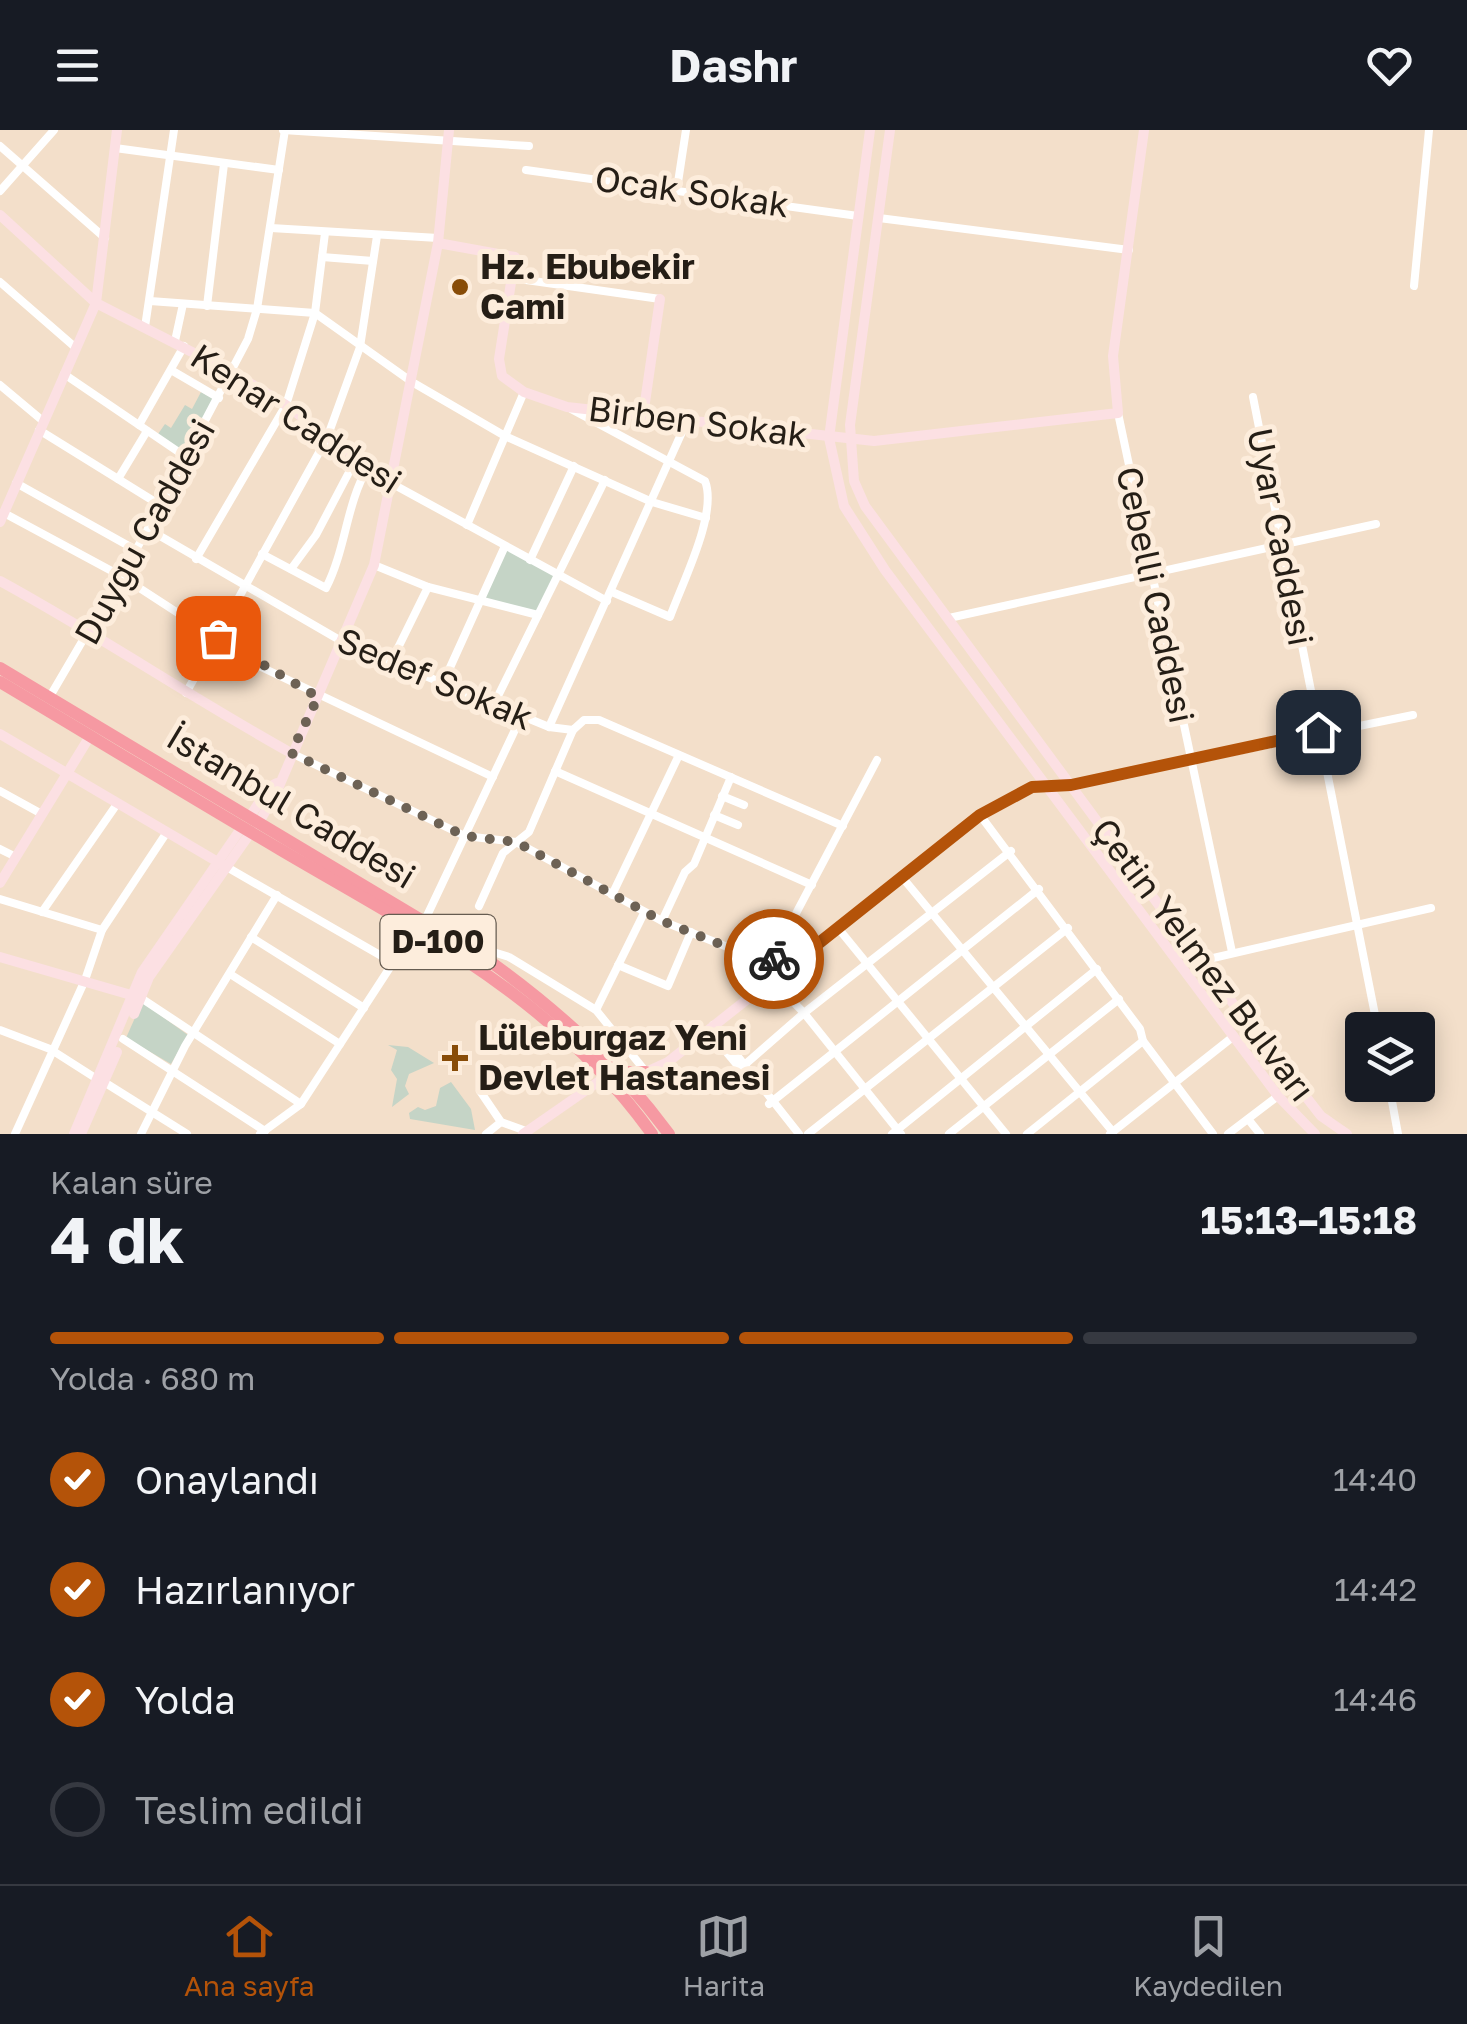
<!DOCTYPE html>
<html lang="tr">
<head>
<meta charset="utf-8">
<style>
	body { margin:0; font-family:"Golos Text",sans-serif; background:#20242c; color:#f1f3f6; height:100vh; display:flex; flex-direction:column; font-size:38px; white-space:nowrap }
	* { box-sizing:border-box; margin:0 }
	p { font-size:32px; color:#9ea1a6 }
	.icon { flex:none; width:55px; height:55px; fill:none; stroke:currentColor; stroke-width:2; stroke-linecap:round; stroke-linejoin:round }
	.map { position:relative; height:1004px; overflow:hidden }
	.details { display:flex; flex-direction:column; background:#171b24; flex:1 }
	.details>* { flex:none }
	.buttons { position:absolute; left:1345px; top:882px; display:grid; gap:20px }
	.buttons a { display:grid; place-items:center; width:90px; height:90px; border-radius:10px; background:#171b24; box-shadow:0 5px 25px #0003; font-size:50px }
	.pin { position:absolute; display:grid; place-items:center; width:85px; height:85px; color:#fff; margin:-42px; border-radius:20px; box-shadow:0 5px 15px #0006 }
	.courier { position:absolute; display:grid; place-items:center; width:100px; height:100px; margin:-50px; border:8px solid #b45309; border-radius:50%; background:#fff; color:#222; box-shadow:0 2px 12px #0007 }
	.head em { font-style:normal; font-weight:700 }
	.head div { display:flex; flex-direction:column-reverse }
	.head { display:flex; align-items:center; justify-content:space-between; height:170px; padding:0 50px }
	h1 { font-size:65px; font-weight:700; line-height:75px }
	.bar { display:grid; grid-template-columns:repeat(4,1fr); gap:15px 10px; align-content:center; height:120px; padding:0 50px }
	.bar i { height:12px; border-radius:8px; background:#363941 }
	.bar .active { background:#b45309 }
	.bar p { grid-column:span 4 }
	ol { padding:0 50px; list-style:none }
	li { display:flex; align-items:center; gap:30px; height:110px }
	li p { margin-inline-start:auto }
	li .icon { padding:10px; border-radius:50%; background:#b45309; color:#fff; stroke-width:4 }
	li:last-child { color:#9ea1a6 }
	li i { width:55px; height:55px; border:5px solid #363941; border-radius:50% }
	header { display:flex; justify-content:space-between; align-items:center; height:130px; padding:0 50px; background:#171b24; font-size:45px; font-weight:700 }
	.tab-bar { display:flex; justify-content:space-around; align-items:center; height:140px; border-top:2px solid #363941; background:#171b24; font-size:28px; color:#9ea1a6 }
	.tab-bar a { display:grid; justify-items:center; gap:5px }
	.tab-bar .active { color:#b45309 }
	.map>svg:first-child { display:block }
	.green { fill:#c5d4c6 }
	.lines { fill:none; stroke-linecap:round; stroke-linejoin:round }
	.street { stroke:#fff; stroke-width:8 }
	.secondary { stroke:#fce0e3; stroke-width:10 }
	.highway { stroke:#f699a2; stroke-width:12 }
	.done { stroke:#6d6255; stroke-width:10; stroke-dasharray:0 18 }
	.route { stroke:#b45309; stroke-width:12 }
	.poi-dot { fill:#884c07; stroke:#fdeddc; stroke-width:4 }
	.labels { text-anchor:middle; stroke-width:10; stroke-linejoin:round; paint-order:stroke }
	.shield { fill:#fdeddc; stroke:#665c51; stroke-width:2.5 }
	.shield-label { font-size:32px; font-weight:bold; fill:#251e16 }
	.street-label { font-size:35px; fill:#251e16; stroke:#fdeddc }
	.poi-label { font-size:35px; font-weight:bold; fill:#251e16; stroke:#fdeddc; text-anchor:start }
</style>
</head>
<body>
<header><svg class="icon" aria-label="menu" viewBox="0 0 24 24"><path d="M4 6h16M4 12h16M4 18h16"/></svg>Dashr<svg class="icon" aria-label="heart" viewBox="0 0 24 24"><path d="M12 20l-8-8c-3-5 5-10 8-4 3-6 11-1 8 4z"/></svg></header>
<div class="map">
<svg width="1467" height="1004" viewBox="0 0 1467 1004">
	<rect width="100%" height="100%" fill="#f3dfca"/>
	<g class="green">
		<path d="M 201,262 L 216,270 L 185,324 L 158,304 L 165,294 L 171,298 L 185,275 L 192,279 Z"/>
		<path d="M 507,420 L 556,446 L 537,482 L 483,469 Z"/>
		<path d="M 142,872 L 188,905 L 171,934 L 126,908 Z"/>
		<path d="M 388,915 L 408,917 L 434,933 L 409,944 L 405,956 L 409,964 L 392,977 L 397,949 L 391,940 L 397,920 Z"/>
		<path d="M 451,952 L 471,979 L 475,1000 L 410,989 L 409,983 L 418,977 L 425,980 L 436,976 L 440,958 Z"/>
	</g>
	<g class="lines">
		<g class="street">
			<path d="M 283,0 L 529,16"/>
			<path d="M 0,16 L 105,108"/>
			<path d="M 115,18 L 279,40"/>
			<path d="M 526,40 L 858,86"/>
			<path d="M 677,59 L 686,0"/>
			<path d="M 0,61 L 54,0"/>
			<path d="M 879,88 L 1129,120"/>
			<path d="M 271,98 L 438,108"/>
			<path d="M 322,127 L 373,131"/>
			<path d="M 512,148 L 660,169"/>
			<path d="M 0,152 L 76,218"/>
			<path d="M 1414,156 L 1429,0"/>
			<path d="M 150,171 L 315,183 L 412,252 L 505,306 L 652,372 L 706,388"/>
			<path d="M 207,176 L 224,34"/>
			<path d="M 145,197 L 174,0"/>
			<path d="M 175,211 L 183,174"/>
			<path d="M 171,240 L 219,268"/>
			<path d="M 64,244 L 186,327"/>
			<path d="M 0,255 L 43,291"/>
			<path d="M 1253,267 L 1378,900"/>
			<path d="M 571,279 L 705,351 C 718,384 682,453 670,487 L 612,462"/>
			<path d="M 1118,283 L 1232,822"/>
			<path d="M 139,295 L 184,216"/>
			<path d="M 39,300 L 160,375"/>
			<path d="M 118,349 L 147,301"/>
			<path d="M 389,352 L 607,471"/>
			<path d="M 16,353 L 136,420"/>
			<path d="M 4,383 L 121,446 L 261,537 L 493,647"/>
			<path d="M 467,395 L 524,262"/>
			<path d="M 148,399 L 343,512 L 549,597 L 573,600 L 584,590 L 599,590 L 843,696"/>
			<path d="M 262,424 L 326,458 C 346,419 346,374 368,337"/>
			<path d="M 196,429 L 286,275 L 315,183 L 325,103"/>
			<path d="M 530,430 L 574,336"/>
			<path d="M 374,435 L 428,457 L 538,485"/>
			<path d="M 291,439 L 316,405 L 356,329"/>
			<path d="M 949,488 L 1376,394"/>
			<path d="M 391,532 L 428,457"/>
			<path d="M 443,553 L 505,416"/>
			<path d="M 186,563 L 327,308 L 360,217 L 377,106"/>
			<path d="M 49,568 L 148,399 L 248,209 L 257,179 L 285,0"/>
			<path d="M 494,574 L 605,350"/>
			<path d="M 549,597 L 687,291"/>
			<path d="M 291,623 L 465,706 L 516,712 L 662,791 L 740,822 L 773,827 L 780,844"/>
			<path d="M 555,641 L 812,755"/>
			<path d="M 1071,655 L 1413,585"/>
			<path d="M 0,661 L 40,683"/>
			<path d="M 722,666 L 744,675"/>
			<path d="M 714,685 L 738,695"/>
			<path d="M 980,685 L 1140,899 L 1143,911 L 1213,1004"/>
			<path d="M 0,719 L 16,727"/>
			<path d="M 225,736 L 392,832"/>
			<path d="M 902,747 L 1113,1002"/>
			<path d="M 612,765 L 679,625"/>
			<path d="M 0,769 L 102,800"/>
			<path d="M 479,776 L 503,723 L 529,702 L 573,600"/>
			<path d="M 42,782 L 117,674"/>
			<path d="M 662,791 L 685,742 L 694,734 L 731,647"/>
			<path d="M 424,792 L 522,585"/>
			<path d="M 838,798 L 1006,1004"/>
			<path d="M 251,807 L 364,878"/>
			<path d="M 467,814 L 509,827 L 596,880 L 646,942 L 641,966"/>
			<path d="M 773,827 L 877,630"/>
			<path d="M 1200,831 L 1431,778"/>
			<path d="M 618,835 L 668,856 L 691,802"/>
			<path d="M 230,844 L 340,914"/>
			<path d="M 772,850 L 804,883 L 901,1004"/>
			<path d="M 141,868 L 301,974"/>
			<path d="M 596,880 L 644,783"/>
			<path d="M 713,895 L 799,1004"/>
			<path d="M 0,900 L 50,919 L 97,949"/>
			<path d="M 708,900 L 753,954"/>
			<path d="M 123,909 L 265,1001"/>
			<path d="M 741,938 L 804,883 L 1011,721"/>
			<path d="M 104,952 L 187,1004"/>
			<path d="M 1389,955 L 1398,1004"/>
			<path d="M 480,961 L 501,992 L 526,1001"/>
			<path d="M 769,974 L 1039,759"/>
			<path d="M 1248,989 L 1260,1004"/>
			<path d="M 15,1004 L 85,850 L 102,800 L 167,702"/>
			<path d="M 141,1004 L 185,916 L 277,765"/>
			<path d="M 260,1004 L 301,974 L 415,799"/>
			<path d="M 486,1004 L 501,992"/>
			<path d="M 808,1004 L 1068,798"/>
			<path d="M 892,1004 L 1097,839"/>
			<path d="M 949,1004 L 1119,869"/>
			<path d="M 1027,1004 L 1143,911"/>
			<path d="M 1110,1004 L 1234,906"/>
			<path d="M 1228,1004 L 1278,966"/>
		</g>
		<g class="secondary">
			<path d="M 870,0 L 829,308 L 844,376 L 885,440 L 1278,966 L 1315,1004"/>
			<path d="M 890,0 L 850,295 L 854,351 L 865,376 L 1200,831 L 1321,986 L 1347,1004"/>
			<path d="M 0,85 L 96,173 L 233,243 L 286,275 L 389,352"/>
			<path d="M 438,113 L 515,127 L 499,229 L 502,246 L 524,262 L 567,277 L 874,311 L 1118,283 L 1113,226 L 1144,0"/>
			<path d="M 643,286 L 660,169"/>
			<path d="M 0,392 L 96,173 L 117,0"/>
			<path d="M 0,451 C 99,505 192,568 291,623"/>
			<path d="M 0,604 L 223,735"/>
			<path d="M 249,688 L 269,657 L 277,653"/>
			<path d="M 258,694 L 277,661 L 374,435 L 438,113 L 449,0"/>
			<path d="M 0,753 L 90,606"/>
			<path d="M 0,827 L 138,867"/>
			<path d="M 134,884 L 149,847 L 251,702"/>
			<path d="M 646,942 L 668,932 L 980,685 L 1031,657 L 1071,655"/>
			<path d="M 74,1004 L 142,842 L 242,697"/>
			<path d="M 81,1004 L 117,922"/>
			<path d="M 523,1004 L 608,945"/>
		</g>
		<g class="highway">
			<path d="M 0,538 L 488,830 C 559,881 617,934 669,1004"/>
			<path d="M 0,552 C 94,608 187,665 281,720 C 422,803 555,868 652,1004"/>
			<path d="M 614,942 L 646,942"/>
		</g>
	</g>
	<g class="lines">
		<path class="done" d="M 218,508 L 318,567 L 291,623 L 465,706 L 516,712 L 662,791 L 740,822 L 774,829"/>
		<path class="route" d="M 774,829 L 780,844 L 980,685 L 1032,657 L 1071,655 L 1318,602"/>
	</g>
	<g class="poi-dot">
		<circle cx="460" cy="157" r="10"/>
		<path d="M450 913h10v10h10v10h-10v10h-10v-10h-10v-10h10z"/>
	</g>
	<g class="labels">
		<rect class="shield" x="380.5" y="785" width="115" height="54" rx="8"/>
		<g class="shield-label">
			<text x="438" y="823">D-100</text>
		</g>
		<g class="street-label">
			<text transform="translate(692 62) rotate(8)" y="12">Ocak Sokak</text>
			<text transform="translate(296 289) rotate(33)" y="12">Kenar Caddesi</text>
			<text transform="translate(698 292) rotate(7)" y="12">Birben Sokak</text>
			<text transform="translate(145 402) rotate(-61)" y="12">Duygu Caddesi</text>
			<text transform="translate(1280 407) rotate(79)" y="12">Uyar Caddesi</text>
			<text transform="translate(1155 465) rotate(78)" y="12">Cebelli Caddesi</text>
			<text transform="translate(435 549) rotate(23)" y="12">Sedef Sokak</text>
			<text transform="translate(291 677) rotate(31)" y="12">İstanbul Caddesi</text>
			<text transform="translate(1203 830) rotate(53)" y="12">Çetin Yelmez Bulvarı</text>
		</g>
		<g class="poi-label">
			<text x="480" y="149">Hz. Ebubekir<tspan x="480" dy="40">Cami</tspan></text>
			<text x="478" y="920">Lüleburgaz Yeni<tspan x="478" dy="40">Devlet Hastanesi</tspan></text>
		</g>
	</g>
</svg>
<div class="buttons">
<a><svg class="icon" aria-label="layers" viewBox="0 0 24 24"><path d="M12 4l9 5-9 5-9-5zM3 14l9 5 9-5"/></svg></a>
</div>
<div class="pin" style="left:218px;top:508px;background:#ea580c"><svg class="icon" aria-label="bag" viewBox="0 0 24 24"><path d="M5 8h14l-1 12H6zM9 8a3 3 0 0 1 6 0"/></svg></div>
<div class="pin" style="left:1318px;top:602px;background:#1f2937"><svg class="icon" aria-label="home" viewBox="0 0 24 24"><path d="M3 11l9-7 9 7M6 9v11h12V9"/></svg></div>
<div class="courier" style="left:774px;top:829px"><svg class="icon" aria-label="bike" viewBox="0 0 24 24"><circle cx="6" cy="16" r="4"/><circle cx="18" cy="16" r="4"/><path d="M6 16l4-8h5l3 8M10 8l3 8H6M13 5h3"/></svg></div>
</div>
<section class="details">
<div class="head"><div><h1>4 dk</h1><p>Kalan süre</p></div><em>15:13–15:18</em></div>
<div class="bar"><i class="active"></i><i class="active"></i><i class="active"></i><i></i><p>Yolda · 680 m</p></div>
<ol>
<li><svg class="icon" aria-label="check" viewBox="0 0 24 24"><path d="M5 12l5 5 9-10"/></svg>Onaylandı<p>14:40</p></li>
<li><svg class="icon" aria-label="check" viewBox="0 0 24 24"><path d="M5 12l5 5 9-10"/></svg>Hazırlanıyor<p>14:42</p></li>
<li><svg class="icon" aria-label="check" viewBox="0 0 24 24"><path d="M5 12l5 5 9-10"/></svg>Yolda<p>14:46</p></li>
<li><i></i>Teslim edildi</li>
</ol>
</section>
<nav class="tab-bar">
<a class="active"><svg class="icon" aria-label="home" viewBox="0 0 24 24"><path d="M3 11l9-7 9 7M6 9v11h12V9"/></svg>Ana sayfa</a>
<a><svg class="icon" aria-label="map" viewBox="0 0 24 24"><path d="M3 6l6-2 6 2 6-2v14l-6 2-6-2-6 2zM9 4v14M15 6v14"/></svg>Harita</a>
<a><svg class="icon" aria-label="saved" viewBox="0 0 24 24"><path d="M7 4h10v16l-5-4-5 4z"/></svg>Kaydedilen</a>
</nav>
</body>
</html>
